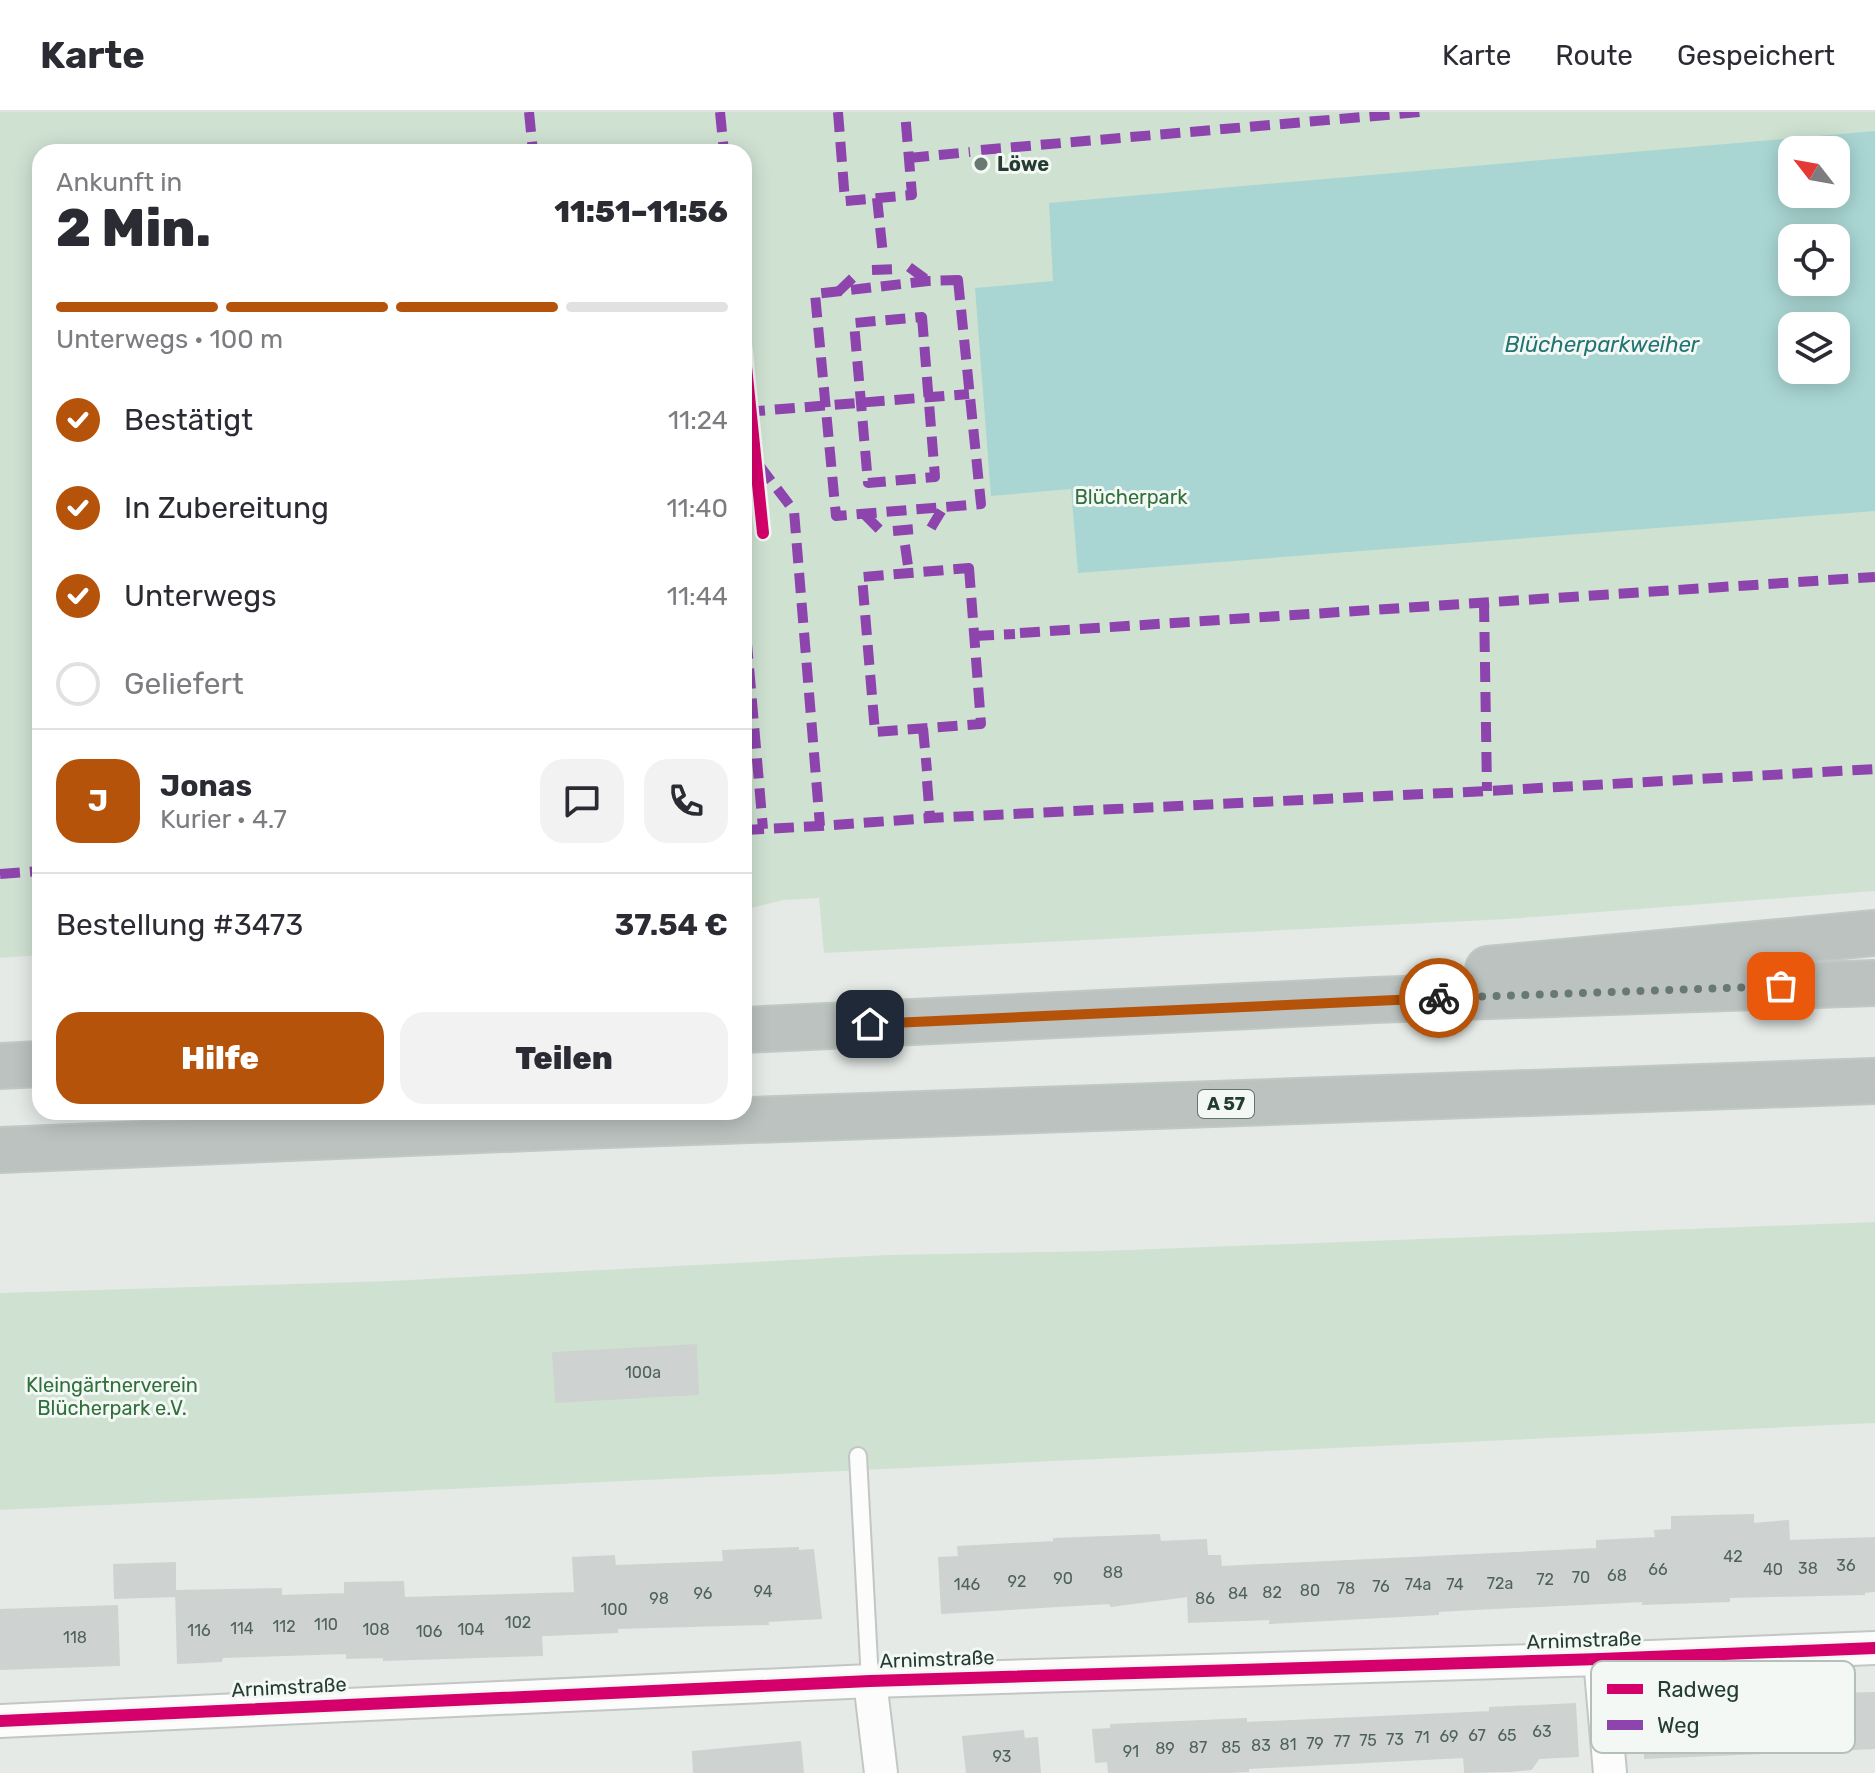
<!DOCTYPE html>
<html lang="de">
<head>
<meta charset="utf-8">
<style>
	body { margin:0; font-family:Rubik,sans-serif; background:#f2f2f3; color:#2b2b33; height:100vh; display:flex; flex-direction:column; font-size:30px; white-space:nowrap }
	* { box-sizing:border-box; margin:0 }
	p { font-size:26px; color:#7c7c81 }
	.icon { flex:none; width:44px; height:44px; fill:none; stroke:currentColor; stroke-width:2; stroke-linecap:round; stroke-linejoin:round }
	.map { position:relative; flex:1; overflow:hidden }
	.sheet { position:absolute; left:32px; top:32px; width:720px; height:976px; display:flex; flex-direction:column; background:#fff; border-radius:24px; box-shadow:0 4px 20px #0003 }
	.sheet>* { flex:none }
	.needle { width:52px; rotate:301deg }
	.tools { position:absolute; left:1778px; top:24px; display:grid; gap:16px }
	.tools a { display:grid; place-items:center; width:72px; height:72px; border-radius:16px; background:#fff; box-shadow:0 4px 20px #0003; font-size:40px }
	.pin { position:absolute; display:grid; place-items:center; width:68px; height:68px; color:#fff; margin:-34px; border-radius:16px; box-shadow:0 4px 12px #0006 }
	.courier { position:absolute; display:grid; place-items:center; width:80px; height:80px; margin:-40px; border:6px solid #b45309; border-radius:50%; background:#fff; color:#222; box-shadow:0 2px 10px #0007 }
	.head em { font-style:normal; font-weight:800 }
	.head div { display:flex; flex-direction:column-reverse }
	.head { display:flex; align-items:center; justify-content:space-between; height:136px; padding:0 24px }
	h1 { font-size:52px; font-weight:800; line-height:60px }
	.bar { display:grid; grid-template-columns:repeat(4,1fr); gap:12px 8px; align-content:center; height:96px; padding:0 24px }
	.bar i { height:10px; border-radius:6px; background:#e1e1e2 }
	.bar .current { background:#b45309 }
	.bar p { grid-column:span 4 }
	.line { display:flex; align-items:center; gap:20px; padding:0 24px; border-top:2px solid #e1e1e2 }
	.line div { flex:1 }
	.round { display:grid; place-items:center; flex:none; width:84px; height:84px; border-radius:24px; background:#f2f2f3 }
	ol { padding:0 24px; list-style:none }
	li { display:flex; align-items:center; gap:24px; height:88px }
	li p { margin-inline-start:auto }
	li .icon { padding:8px; border-radius:50%; background:#b45309; color:#fff; stroke-width:4 }
	li:last-child { color:#7c7c81 }
	li i { width:44px; height:44px; border:4px solid #e1e1e2; border-radius:50% }
	.action { display:flex; gap:16px; margin-top:auto; padding:16px 24px }
	.action a { flex:1; height:92px; border-radius:24px; background:#b45309; color:#fff; font-size:32px; font-weight:800; line-height:92px; text-align:center }
	.action a+a { background:#f2f2f3; color:#2b2b33 }
	header { display:flex; align-items:center; gap:48px; box-sizing:border-box; height:112px; padding:0 40px; background:#fff; border-bottom:2px solid #e1e1e2 }
	header strong { font-size:38px }
	nav { display:flex; gap:44px; margin-inline-start:auto; font-size:28px }
	.map>svg:first-child { display:block }
	.green { fill:#cfe2d2; fill-rule:evenodd }
	.water { fill:#a9d6d3; fill-rule:evenodd }
	.building { fill:#ced2d0; stroke:#ced3d0; stroke-width:2 }
	.lines { fill:none; stroke-linecap:round; stroke-linejoin:round }
	.lane-casing { stroke:#c2c7c4; stroke-width:20 }
	.street-casing { stroke:#c2c7c4; stroke-width:36 }
	.highway-casing { stroke:#c1c9c5; stroke-width:48 }
	.lane { stroke:#fbfcfb; stroke-width:16 }
	.street { stroke:#fbfcfb; stroke-width:32 }
	.highway { stroke:#bbc2bf; stroke-width:44 }
	.quiet { stroke:#8e44ad; stroke-width:10; stroke-dasharray:20 10; stroke-linecap:butt }
	.cycleway-casing { stroke:#f3f8f5; stroke-width:17 }
	.cycleway { stroke:#d6006c; stroke-width:12 }
	.done { stroke:#687971; stroke-width:8; stroke-dasharray:0 14.4 }
	.route { stroke:#b45309; stroke-width:10 }
	.poi-dot { fill:#687971; stroke:#f3f8f5; stroke-width:3 }
	.labels { text-anchor:middle; stroke-width:6; stroke-linejoin:round; paint-order:stroke }
	.number-label { font-size:16px; fill:#4f625a }
	.shield { fill:#f3f8f5; stroke:#62746c; stroke-width:2 }
	.shield-label { font-size:18px; font-weight:bold; fill:#243c31 }
	.poi-label { font-size:20px; font-weight:bold; fill:#243c31; stroke:#f3f8f5; text-anchor:start }
	.park-label { font-size:20px; fill:#31703d; stroke:#f3f8f5 }
	.street-label { font-size:20px; fill:#243c31; stroke:#f3f8f5 }
	.water-label { font-size:22px; font-style:italic; fill:#227472; stroke:#f3f8f5 }
	.key { fill:#f3f8f5; stroke:#b5c0ba; stroke-width:2 }
	.key-label { font-size:22px; fill:#243c31 }
</style>
</head>
<body>
<header>
<strong>Karte</strong>
<nav><a>Karte</a><a>Route</a><a>Gespeichert</a></nav>
</header>
<div class="map">
<svg width="1875" height="1661" viewBox="0 0 1875 1661">
	<rect width="100%" height="100%" fill="#e5eae7"/>
	<g class="green">
		<path d="M 0,0 L 1875,0 L 1875,779 L 1508,807 L 824,841 L 819,786 L 783,788 L 744,798 L 744,40 L 40,40 L 40,843 L 0,846 ZM 1792,38 L 1836,38 L 1836,82 L 1792,82 ZM 1792,126 L 1836,126 L 1836,170 L 1792,170 ZM 1792,214 L 1836,214 L 1836,258 L 1792,258 Z"/>
		<path d="M 1875,1110 L 1875,1311 L 0,1398 L 0,1181 L 390,1169 L 887,1143 L 1101,1139 Z"/>
	</g>
	<path class="water" d="M 1875,19 L 1875,399 L 1078,461 L 1071,377 L 991,384 L 975,176 L 1053,169 L 1049,91 ZM 1792,38 L 1836,38 L 1836,82 L 1792,82 ZM 1792,126 L 1836,126 L 1836,170 L 1792,170 ZM 1792,214 L 1836,214 L 1836,258 L 1792,258 Z"/>
	<g class="building">
		<path d="M 696,1233 L 698,1282 L 556,1290 L 553,1241 Z"/>
		<path d="M 1753,1403 L 1753,1412 L 1788,1409 L 1789,1429 L 1875,1426 L 1875,1479 L 1864,1480 L 1864,1482 L 1729,1485 L 1729,1489 L 1643,1492 L 1644,1489 L 1474,1497 L 1438,1499 L 1438,1502 L 1270,1511 L 1271,1507 L 1189,1510 L 1188,1484 L 1111,1494 L 1110,1491 L 942,1501 L 939,1446 L 959,1445 L 958,1435 L 1054,1430 L 1054,1427 L 1159,1423 L 1160,1430 L 1206,1428 L 1207,1444 L 1220,1444 L 1221,1455 L 1597,1437 L 1597,1429 L 1656,1426 L 1655,1419 L 1672,1418 L 1672,1405 Z"/>
		<path d="M 798,1436 L 798,1439 L 813,1438 L 821,1506 L 767,1509 L 768,1512 L 617,1516 L 617,1520 L 547,1523 L 541,1523 L 542,1543 L 384,1548 L 384,1545 L 347,1546 L 347,1541 L 222,1545 L 221,1549 L 178,1551 L 176,1479 L 281,1477 L 281,1484 L 345,1482 L 345,1471 L 403,1470 L 404,1486 L 575,1481 L 573,1446 L 614,1444 L 615,1454 L 724,1450 L 723,1439 Z"/>
		<path d="M 175,1451 L 175,1484 L 115,1486 L 114,1453 Z"/>
		<path d="M 117,1494 L 119,1553 L 0,1557 L 0,1498 Z"/>
		<path d="M 1829,1580 L 1830,1582 L 1875,1581 L 1875,1636 L 1645,1646 L 1643,1592 L 1762,1587 L 1762,1583 Z"/>
		<path d="M 1575,1592 L 1578,1644 L 1539,1646 L 1531,1657 L 1510,1659 L 1465,1660 L 1464,1645 L 1248,1656 L 1248,1659 L 1207,1661 L 1109,1661 L 1108,1649 L 1096,1650 L 1093,1618 L 1111,1617 L 1111,1613 L 1180,1610 L 1246,1607 L 1246,1611 L 1490,1600 L 1490,1596 Z"/>
		<path d="M 1023,1619 L 1024,1627 L 1037,1626 L 1040,1661 L 967,1661 L 963,1625 Z"/>
		<path d="M 800,1630 L 803,1661 L 694,1661 L 693,1640 Z"/>
	</g>
	<g class="lines">
		<defs>
			<path id="lane" d="M 858,1344 L 870,1569"/>
			<g id="street">
				<path d="M 1600,1547 L 1610,1661"/>
				<path d="M 870,1569 L 881,1661"/>
				<path d="M 0,1609 L 870,1569 L 1600,1547 L 1875,1536"/>
			</g>
			<g id="highway">
				<path d="M 1488,857 L 1875,821"/>
				<path d="M 744,918 L 1374,888 L 1875,871"/>
				<path d="M 0,954 L 40,952"/>
				<path d="M 0,1038 L 578,1014 L 1875,969"/>
			</g>
		</defs>
		<use href="#lane" class="lane-casing"/>
		<use href="#street" class="street-casing"/>
		<use href="#highway" class="highway-casing"/>
		<use href="#lane" class="lane"/>
		<use href="#street" class="street"/>
		<use href="#highway" class="highway"/>
		<g class="quiet">
			<path d="M 529,0 L 533,40"/>
			<path d="M 720,0 L 724,40"/>
			<path d="M 838,0 L 845,89 L 912,83 L 905,0"/>
			<path d="M 981,38 L 1421,0"/>
			<path d="M 909,46 L 970,40"/>
			<path d="M 877,86 L 883,143"/>
			<path d="M 909,155 L 928,169"/>
			<path d="M 872,158 L 896,157"/>
			<path d="M 958,168 L 981,392 L 836,404 L 815,182 L 928,169 Z"/>
			<path d="M 838,180 L 859,160"/>
			<path d="M 922,205 L 935,365 L 868,371 L 854,211 Z"/>
			<path d="M 745,300 L 969,282"/>
			<path d="M 759,353 L 794,399 L 820,714"/>
			<path d="M 744,388 L 753,361"/>
			<path d="M 865,403 L 881,419"/>
			<path d="M 931,416 L 943,396"/>
			<path d="M 893,419 L 915,417"/>
			<path d="M 905,433 L 909,461"/>
			<path d="M 969,456 L 981,612 L 875,620 L 862,465 Z"/>
			<path d="M 1484,490 L 1487,679"/>
			<path d="M 744,497 L 763,717"/>
			<path d="M 1020,521 L 1875,465"/>
			<path d="M 974,524 L 1015,522"/>
			<path d="M 923,616 L 927,659"/>
			<path d="M 927,669 L 930,706"/>
			<path d="M 744,718 L 820,714 L 930,706 L 1487,679 L 1875,657"/>
			<path d="M 0,762 L 40,759"/>
		</g>
		<defs>
			<g id="cycleway">
				<path d="M 744,235 L 763,421"/>
				<path d="M 0,1609 L 870,1569 L 1600,1547 L 1875,1536"/>
			</g>
		</defs>
		<use href="#cycleway" class="cycleway-casing"/>
		<use href="#cycleway" class="cycleway"/>
	</g>
	<g class="lines">
		<path class="done" d="M 1439,886 L 1781,874"/>
		<path class="route" d="M 870,912 L 1439,886"/>
	</g>
	<circle class="poi-dot" cx="981" cy="52" r="8"/>
	<g class="labels">
		<g class="number-label">
			<text x="643" y="1266">100a</text>
			<text x="1733" y="1450">42</text>
			<text x="1846" y="1459">36</text>
			<text x="1808" y="1462">38</text>
			<text x="1658" y="1463">66</text>
			<text x="1773" y="1463">40</text>
			<text x="1113" y="1466">88</text>
			<text x="1617" y="1469">68</text>
			<text x="1581" y="1471">70</text>
			<text x="1063" y="1472">90</text>
			<text x="1545" y="1473">72</text>
			<text x="1017" y="1475">92</text>
			<text x="1500" y="1477">72a</text>
			<text x="967" y="1478">146</text>
			<text x="1418" y="1478">74a</text>
			<text x="1455" y="1478">74</text>
			<text x="1381" y="1480">76</text>
			<text x="1346" y="1482">78</text>
			<text x="1310" y="1484">80</text>
			<text x="763" y="1485">94</text>
			<text x="1272" y="1486">82</text>
			<text x="703" y="1487">96</text>
			<text x="1238" y="1487">84</text>
			<text x="659" y="1492">98</text>
			<text x="1205" y="1492">86</text>
			<text x="614" y="1503">100</text>
			<text x="518" y="1516">102</text>
			<text x="326" y="1518">110</text>
			<text x="284" y="1520">112</text>
			<text x="242" y="1522">114</text>
			<text x="376" y="1523">108</text>
			<text x="471" y="1523">104</text>
			<text x="199" y="1524">116</text>
			<text x="429" y="1525">106</text>
			<text x="75" y="1531">118</text>
			<text x="1542" y="1625">63</text>
			<text x="1477" y="1629">67</text>
			<text x="1507" y="1629">65</text>
			<text x="1449" y="1630">69</text>
			<text x="1422" y="1631">71</text>
			<text x="1395" y="1633">73</text>
			<text x="1368" y="1634">75</text>
			<text x="1342" y="1635">77</text>
			<text x="1315" y="1637">79</text>
			<text x="1288" y="1638">81</text>
			<text x="1261" y="1639">83</text>
			<text x="1198" y="1641">87</text>
			<text x="1231" y="1641">85</text>
			<text x="1165" y="1642">89</text>
			<text x="1131" y="1645">91</text>
			<text x="1002" y="1650">93</text>
		</g>
		<rect class="shield" x="1198" y="978" width="56" height="28" rx="6"/>
		<g class="shield-label">
			<text x="1226" y="998">A 57</text>
		</g>
		<g class="poi-label">
			<text x="997" y="59">Löwe</text>
		</g>
		<g class="park-label">
			<text x="1131" y="392">Blücherpark</text>
			<text x="112" y="1280">Kleingärtnerverein<tspan x="112" dy="23">Blücherpark e.V.</tspan></text>
		</g>
		<g class="street-label">
			<text transform="translate(1584 1528) rotate(-2)" y="7">Arnimstraße</text>
			<text transform="translate(937 1547) rotate(-2)" y="7">Arnimstraße</text>
			<text transform="translate(289 1575) rotate(-3)" y="7">Arnimstraße</text>
		</g>
		<g class="water-label">
			<text x="1602" y="240">Blücherparkweiher</text>
		</g>
	</g>
	<rect x="1591" y="1549" width="264" height="92" rx="12" class="key"/>
	<rect x="1607" y="1572" width="36" height="10" fill="#d6006c"/>
	<rect x="1607" y="1608" width="36" height="10" fill="#8e44ad"/>
	<g class="key-label">
		<text x="1657" y="1585">Radweg</text>
		<text x="1657" y="1621">Weg</text>
	</g>
</svg>
<div class="tools">
<a><svg class="needle" viewBox="-14 -14 28 28"><path d="M0-13l5 13h-10z" fill="#e53935"/><path d="M0 13l5-13h-10z" fill="#7c7c81"/></svg></a>
<a><svg class="icon" aria-label="locate" viewBox="0 0 24 24"><circle cx="12" cy="12" r="6"/><path d="M12 2v4M12 18v4M2 12h4M18 12h4"/></svg></a>
<a><svg class="icon" aria-label="layers" viewBox="0 0 24 24"><path d="M12 4l9 5-9 5-9-5zM3 14l9 5 9-5"/></svg></a>
</div>
<div class="pin" style="left:1781px;top:874px;background:#ea580c"><svg class="icon" aria-label="bag" viewBox="0 0 24 24"><path d="M5 8h14l-1 12H6zM9 8a3 3 0 0 1 6 0"/></svg></div>
<div class="pin" style="left:870px;top:912px;background:#1f2937"><svg class="icon" aria-label="home" viewBox="0 0 24 24"><path d="M3 11l9-7 9 7M6 9v11h12V9"/></svg></div>
<div class="courier" style="left:1439px;top:886px"><svg class="icon" aria-label="bike" viewBox="0 0 24 24"><circle cx="6" cy="16" r="4"/><circle cx="18" cy="16" r="4"/><path d="M6 16l4-8h5l3 8M10 8l3 8H6M13 5h3"/></svg></div>
<section class="sheet">
<div class="head"><div><h1>2 Min.</h1><p>Ankunft in</p></div><em>11:51–11:56</em></div>
<div class="bar"><i class="current"></i><i class="current"></i><i class="current"></i><i></i><p>Unterwegs · 100 m</p></div>
<ol>
<li><svg class="icon" aria-label="check" viewBox="0 0 24 24"><path d="M5 12l5 5 9-10"/></svg>Bestätigt<p>11:24</p></li>
<li><svg class="icon" aria-label="check" viewBox="0 0 24 24"><path d="M5 12l5 5 9-10"/></svg>In Zubereitung<p>11:40</p></li>
<li><svg class="icon" aria-label="check" viewBox="0 0 24 24"><path d="M5 12l5 5 9-10"/></svg>Unterwegs<p>11:44</p></li>
<li><i></i>Geliefert</li>
</ol>
<div class="line" style="height:144px"><b class="round" style="background:#b45309;color:#fff">J</b><div><b>Jonas</b><p>Kurier · 4.7</p></div><a class="round"><svg class="icon" aria-label="chat" viewBox="0 0 24 24"><path d="M4 5h16v11H9l-5 4z"/></svg></a><a class="round"><svg class="icon" aria-label="phone" viewBox="0 0 24 24"><path d="M5 4h4l2 5-3 2q2 4 5 5l2-3 5 2v4C11 20 4 13 5 4z"/></svg></a></div>
<div class="line" style="height:104px"><div>Bestellung #3473</div><b>37.54 €</b></div>
<div class="action"><a>Hilfe</a><a>Teilen</a></div>
</section>
</div>
</body>
</html>
